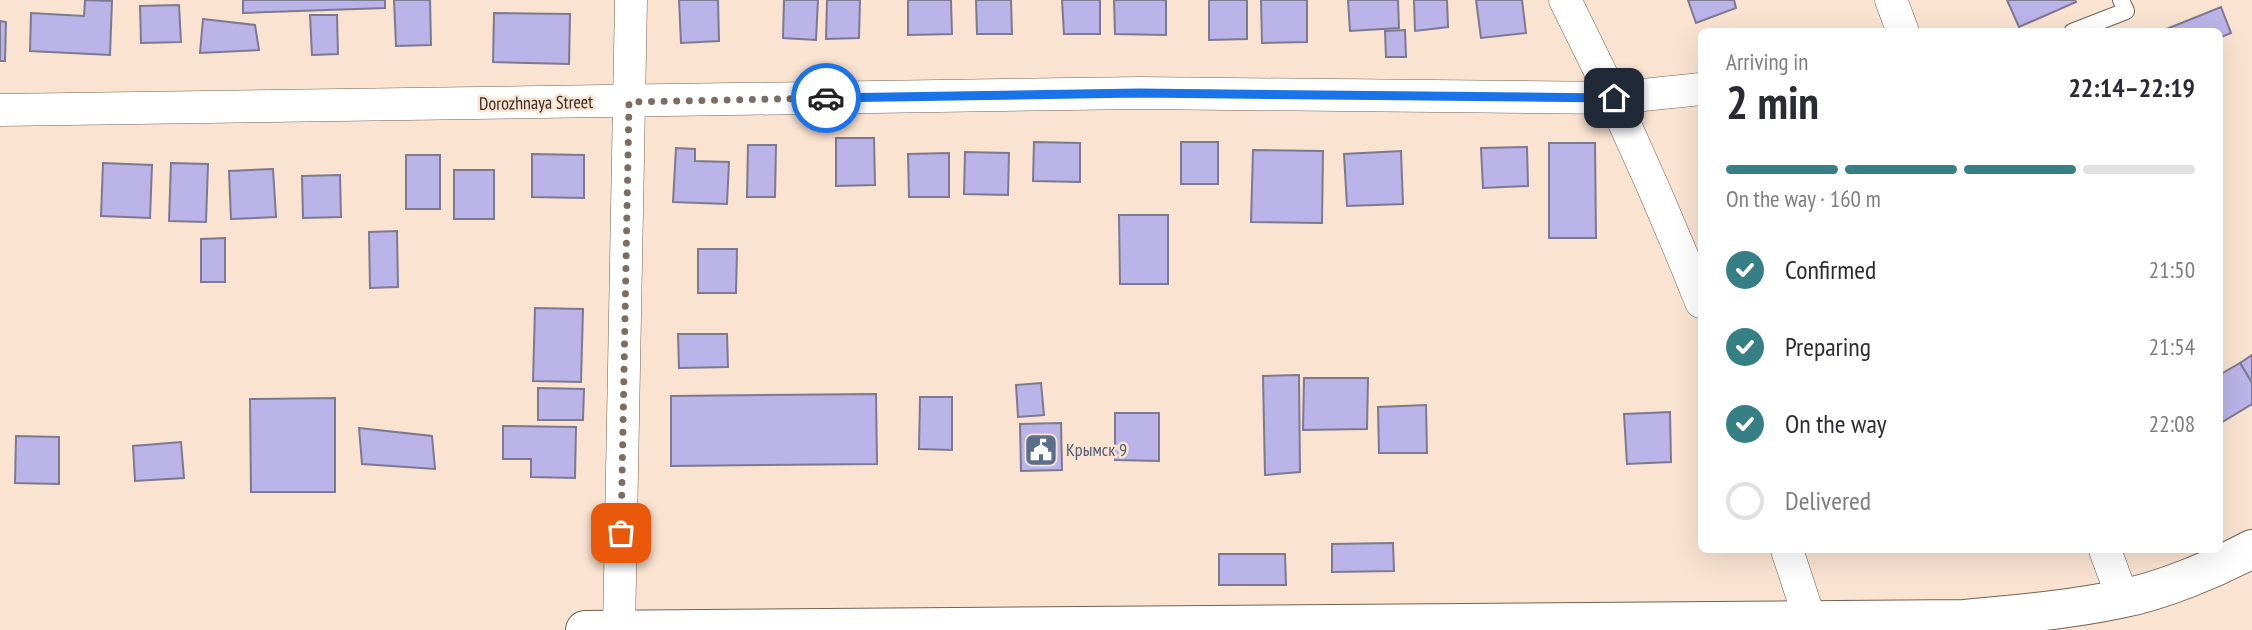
<!DOCTYPE html>
<html lang="en">
<head>
<meta charset="utf-8">
<style>
	body { margin:0; font-family:"PT Sans Narrow",sans-serif; background:#f2f2f3; color:#2b2b33; height:100vh; display:flex; flex-direction:column; font-size:26px; white-space:nowrap }
	* { box-sizing:border-box; margin:0 }
	p { font-size:23px; color:#7c7c81 }
	.icon { flex:none; width:38px; height:38px; fill:none; stroke:currentColor; stroke-width:2; stroke-linecap:round; stroke-linejoin:round }
	.map { position:relative; flex:1; overflow:hidden }
	.drawer { position:absolute; left:1698px; top:28px; width:525px; height:525px; display:flex; flex-direction:column; background:#fff; border-radius:10px; box-shadow:0 7px 28px #0002 }
	.drawer>* { flex:none }
	.pin { position:absolute; display:grid; place-items:center; width:60px; height:60px; color:#fff; margin:-30px; border-radius:14px; box-shadow:0 4px 10px #0006 }
	.courier { position:absolute; display:grid; place-items:center; width:70px; height:70px; margin:-35px; border:5px solid #1a73e8; border-radius:50%; background:#fff; color:#222; box-shadow:0 2px 9px #0007 }
	.overview em { font-style:normal; font-weight:700 }
	.overview div { display:flex; flex-direction:column-reverse }
	.overview { display:flex; align-items:center; justify-content:space-between; height:119px; padding:0 28px }
	h1 { font-size:46px; font-weight:700; line-height:52px }
	.bar { display:grid; grid-template-columns:repeat(4,1fr); gap:10px 7px; align-content:center; height:84px; padding:0 28px }
	.bar i { height:9px; border-radius:5px; background:#e1e1e2 }
	.bar .selected { background:#367f84 }
	.bar p { grid-column:span 4 }
	ol { padding:0 28px; list-style:none }
	li { display:flex; align-items:center; gap:21px; height:77px }
	li p { margin-inline-start:auto }
	li .icon { padding:7px; border-radius:50%; background:#367f84; color:#fff; stroke-width:4 }
	li:last-child { color:#7c7c81 }
	li i { width:38px; height:38px; border:4px solid #e1e1e2; border-radius:50% }
	.map>svg:first-child { display:block }
	.building { fill:#bbb4e8; stroke:#7c7990; stroke-width:2 }
	.lines { fill:none; stroke-linecap:round; stroke-linejoin:round }
	.service-casing { stroke:#756152; stroke-width:18 }
	.minor-casing { stroke:#756152; stroke-width:33 }
	.secondary-casing { stroke:#756152; stroke-width:40 }
	.service { stroke:#fff; stroke-width:16 }
	.minor { stroke:#fff; stroke-width:32 }
	.secondary { stroke:#fff; stroke-width:38 }
	.done { stroke:#7b6d62; stroke-width:7; stroke-dasharray:0 12.6 }
	.route { stroke:#1a73e8; stroke-width:9 }
	.labels { text-anchor:middle; stroke-width:5; stroke-linejoin:round; paint-order:stroke }
	.street-label { font-size:18px; fill:#362d26; stroke:#fae3d1 }
	.service-label { font-size:18px; fill:#4e5e75; stroke:#fae3d1; text-anchor:start }
</style>
</head>
<body>
<div class="map">
<svg width="2252" height="630" viewBox="0 0 2252 630">
	<rect width="100%" height="100%" fill="#fae3d1"/>
	<g class="building">
		<path d="M 85,0 L 112,1 L 110,55 L 30,51 L 31,13 L 84,16 Z"/>
		<path d="M 243,0 L 385,0 L 385,8 L 243,13 Z"/>
		<path d="M 394,0 L 430,0 L 431,45 L 396,46 Z"/>
		<path d="M 679,0 L 718,0 L 719,41 L 681,43 Z"/>
		<path d="M 784,0 L 818,0 L 816,40 L 783,38 Z"/>
		<path d="M 827,0 L 860,0 L 859,38 L 826,39 Z"/>
		<path d="M 908,0 L 951,0 L 952,34 L 908,35 Z"/>
		<path d="M 976,0 L 1011,0 L 1012,34 L 977,34 Z"/>
		<path d="M 1062,0 L 1100,0 L 1100,34 L 1064,34 Z"/>
		<path d="M 1114,0 L 1166,0 L 1166,35 L 1115,34 Z"/>
		<path d="M 1209,0 L 1247,0 L 1247,39 L 1209,40 Z"/>
		<path d="M 1261,0 L 1307,0 L 1307,42 L 1262,43 Z"/>
		<path d="M 1348,0 L 1398,0 L 1399,28 L 1350,31 Z"/>
		<path d="M 1414,0 L 1447,0 L 1448,27 L 1415,31 Z"/>
		<path d="M 1476,0 L 1522,0 L 1526,33 L 1481,38 Z"/>
		<path d="M 1688,0 L 1734,0 L 1736,8 L 1696,23 Z"/>
		<path d="M 2007,0 L 2075,0 L 2076,2 L 2019,27 Z"/>
		<path d="M 179,5 L 181,42 L 141,43 L 140,6 Z"/>
		<path d="M 2221,7 L 2231,33 L 2219,38 L 2219,32 L 2159,32 Z"/>
		<path d="M 494,13 L 570,14 L 569,64 L 493,62 Z"/>
		<path d="M 310,15 L 337,15 L 338,54 L 312,55 Z"/>
		<path d="M 203,19 L 255,25 L 259,50 L 200,53 Z"/>
		<path d="M 0,21 L 6,22 L 5,61 L 0,61 Z"/>
		<path d="M 1405,30 L 1406,57 L 1386,57 L 1385,31 Z"/>
		<path d="M 836,138 L 874,138 L 875,185 L 836,186 Z"/>
		<path d="M 1034,142 L 1080,143 L 1080,182 L 1033,181 Z"/>
		<rect x="1181" y="142" width="37" height="42"/>
		<path d="M 1549,143 L 1595,143 L 1596,238 L 1549,238 Z"/>
		<path d="M 748,145 L 776,145 L 775,197 L 747,197 Z"/>
		<path d="M 1527,147 L 1528,186 L 1483,188 L 1481,148 Z"/>
		<path d="M 676,148 L 695,149 L 695,161 L 729,162 L 727,204 L 673,202 Z"/>
		<path d="M 1253,150 L 1323,151 L 1322,223 L 1251,222 Z"/>
		<path d="M 1401,151 L 1403,204 L 1347,206 L 1344,154 Z"/>
		<path d="M 965,152 L 1009,153 L 1008,195 L 964,194 Z"/>
		<path d="M 949,153 L 949,197 L 909,197 L 908,154 Z"/>
		<path d="M 532,154 L 584,155 L 584,198 L 532,197 Z"/>
		<rect x="406" y="155" width="34" height="54"/>
		<path d="M 103,163 L 152,165 L 150,218 L 101,216 Z"/>
		<path d="M 171,163 L 208,164 L 206,222 L 169,221 Z"/>
		<path d="M 273,169 L 276,217 L 231,219 L 229,171 Z"/>
		<rect x="454" y="170" width="40" height="49"/>
		<path d="M 340,175 L 341,217 L 303,218 L 302,176 Z"/>
		<path d="M 1119,215 L 1168,215 L 1168,284 L 1120,284 Z"/>
		<path d="M 397,231 L 398,287 L 370,288 L 369,232 Z"/>
		<path d="M 225,238 L 225,282 L 201,282 L 201,239 Z"/>
		<path d="M 698,249 L 737,249 L 736,293 L 698,293 Z"/>
		<path d="M 535,308 L 583,309 L 581,382 L 533,381 Z"/>
		<path d="M 678,334 L 727,334 L 728,367 L 679,368 Z"/>
		<path d="M 2252,355 L 2252,383 L 2240,363 Z"/>
		<path d="M 2240,363 L 2252,383 L 2252,404 L 2219,424 L 2219,375 Z"/>
		<path d="M 1299,375 L 1300,472 L 1265,475 L 1263,376 Z"/>
		<path d="M 1304,378 L 1368,378 L 1367,429 L 1303,430 Z"/>
		<path d="M 1041,383 L 1044,415 L 1018,417 L 1016,385 Z"/>
		<path d="M 538,388 L 584,389 L 583,420 L 538,420 Z"/>
		<path d="M 876,394 L 877,464 L 671,466 L 671,396 Z"/>
		<path d="M 920,397 L 952,397 L 952,450 L 919,449 Z"/>
		<path d="M 335,398 L 335,492 L 251,492 L 250,399 Z"/>
		<path d="M 1426,405 L 1427,453 L 1379,453 L 1378,407 Z"/>
		<path d="M 1670,412 L 1671,462 L 1627,464 L 1624,414 Z"/>
		<path d="M 1115,413 L 1159,413 L 1159,461 L 1115,460 Z"/>
		<path d="M 1061,423 L 1062,470 L 1021,471 L 1020,424 Z"/>
		<path d="M 503,426 L 576,427 L 575,478 L 531,477 L 531,459 L 503,459 Z"/>
		<path d="M 359,428 L 432,436 L 435,469 L 362,464 Z"/>
		<path d="M 16,436 L 59,437 L 59,484 L 15,483 Z"/>
		<path d="M 181,442 L 184,478 L 135,481 L 133,446 Z"/>
		<path d="M 1393,543 L 1394,571 L 1332,572 L 1332,544 Z"/>
		<path d="M 1219,554 L 1285,554 L 1286,585 L 1219,585 Z"/>
	</g>
	<g class="lines">
		<defs>
			<path id="service" d="M 2072,32 L 2126,11 L 2121,0"/>
			<g id="minor">
				<path d="M 1565,0 C 1615,99 1660,199 1701,302"/>
				<path d="M 1891,0 L 1903,32"/>
				<path d="M 0,110 L 1140,93 L 1614,98 L 1701,89"/>
				<path d="M 1787,550 L 1810,620"/>
				<path d="M 2105,550 L 2123,599"/>
				<path d="M 619,630 L 631,0"/>
			</g>
			<path id="secondary" d="M 585,630 L 1964,619 C 2016,614 2068,610 2120,599 C 2162,591 2214,569 2252,549"/>
		</defs>
		<use href="#service" class="service-casing"/>
		<use href="#minor" class="minor-casing"/>
		<use href="#secondary" class="secondary-casing"/>
		<use href="#service" class="service"/>
		<use href="#minor" class="minor"/>
		<use href="#secondary" class="secondary"/>
	</g>
	<g class="lines">
		<path class="done" d="M 621,533 L 629,102 L 826,98"/>
		<path class="route" d="M 826,98 L 1139,93 L 1614,98"/>
	</g>
	<defs>
		<symbol id="civic-square" viewBox="-11 -11 22 22"><rect x="-9" y="-9" width="18" height="18" rx="4" fill="#5c6f8a" stroke="#fae3d1"/><path d="M-.6-6.5H3V-4.5H.6V-3L4-1V1h2V6H-6V1h2V-1L-.6-3ZM-1.2 2.5V6h2.4V2.5Z" fill="#fff"/></symbol>
	</defs>
	<g fill-rule="evenodd">
		<use href="#civic-square" x="1022" y="431" width="38" height="38"/>
	</g>
	<g class="labels">
		<g class="street-label">
			<text transform="translate(536 103) rotate(-1)" y="6">Dorozhnaya Street</text>
		</g>
		<g class="service-label">
			<text x="1066" y="456">Крымск 9</text>
		</g>
	</g>
</svg>
<div class="pin" style="left:621px;top:533px;background:#ea580c"><svg class="icon" aria-label="bag" viewBox="0 0 24 24"><path d="M5 8h14l-1 12H6zM9 8a3 3 0 0 1 6 0"/></svg></div>
<div class="pin" style="left:1614px;top:98px;background:#1f2937"><svg class="icon" aria-label="home" viewBox="0 0 24 24"><path d="M3 11l9-7 9 7M6 9v11h12V9"/></svg></div>
<div class="courier" style="left:826px;top:98px"><svg class="icon" aria-label="car" viewBox="0 0 24 24"><path d="M5 17H2v-5l4-1 3-4h7l3 4 3 1v5h-3M9 17h6M6 11h13"/><circle cx="7" cy="17" r="2"/><circle cx="17" cy="17" r="2"/></svg></div>
<section class="drawer">
<div class="overview"><div><h1>2 min</h1><p>Arriving in</p></div><em>22:14–22:19</em></div>
<div class="bar"><i class="selected"></i><i class="selected"></i><i class="selected"></i><i></i><p>On the way · 160 m</p></div>
<ol>
<li><svg class="icon" aria-label="check" viewBox="0 0 24 24"><path d="M5 12l5 5 9-10"/></svg>Confirmed<p>21:50</p></li>
<li><svg class="icon" aria-label="check" viewBox="0 0 24 24"><path d="M5 12l5 5 9-10"/></svg>Preparing<p>21:54</p></li>
<li><svg class="icon" aria-label="check" viewBox="0 0 24 24"><path d="M5 12l5 5 9-10"/></svg>On the way<p>22:08</p></li>
<li><i></i>Delivered</li>
</ol>
</section>
</div>
</body>
</html>
